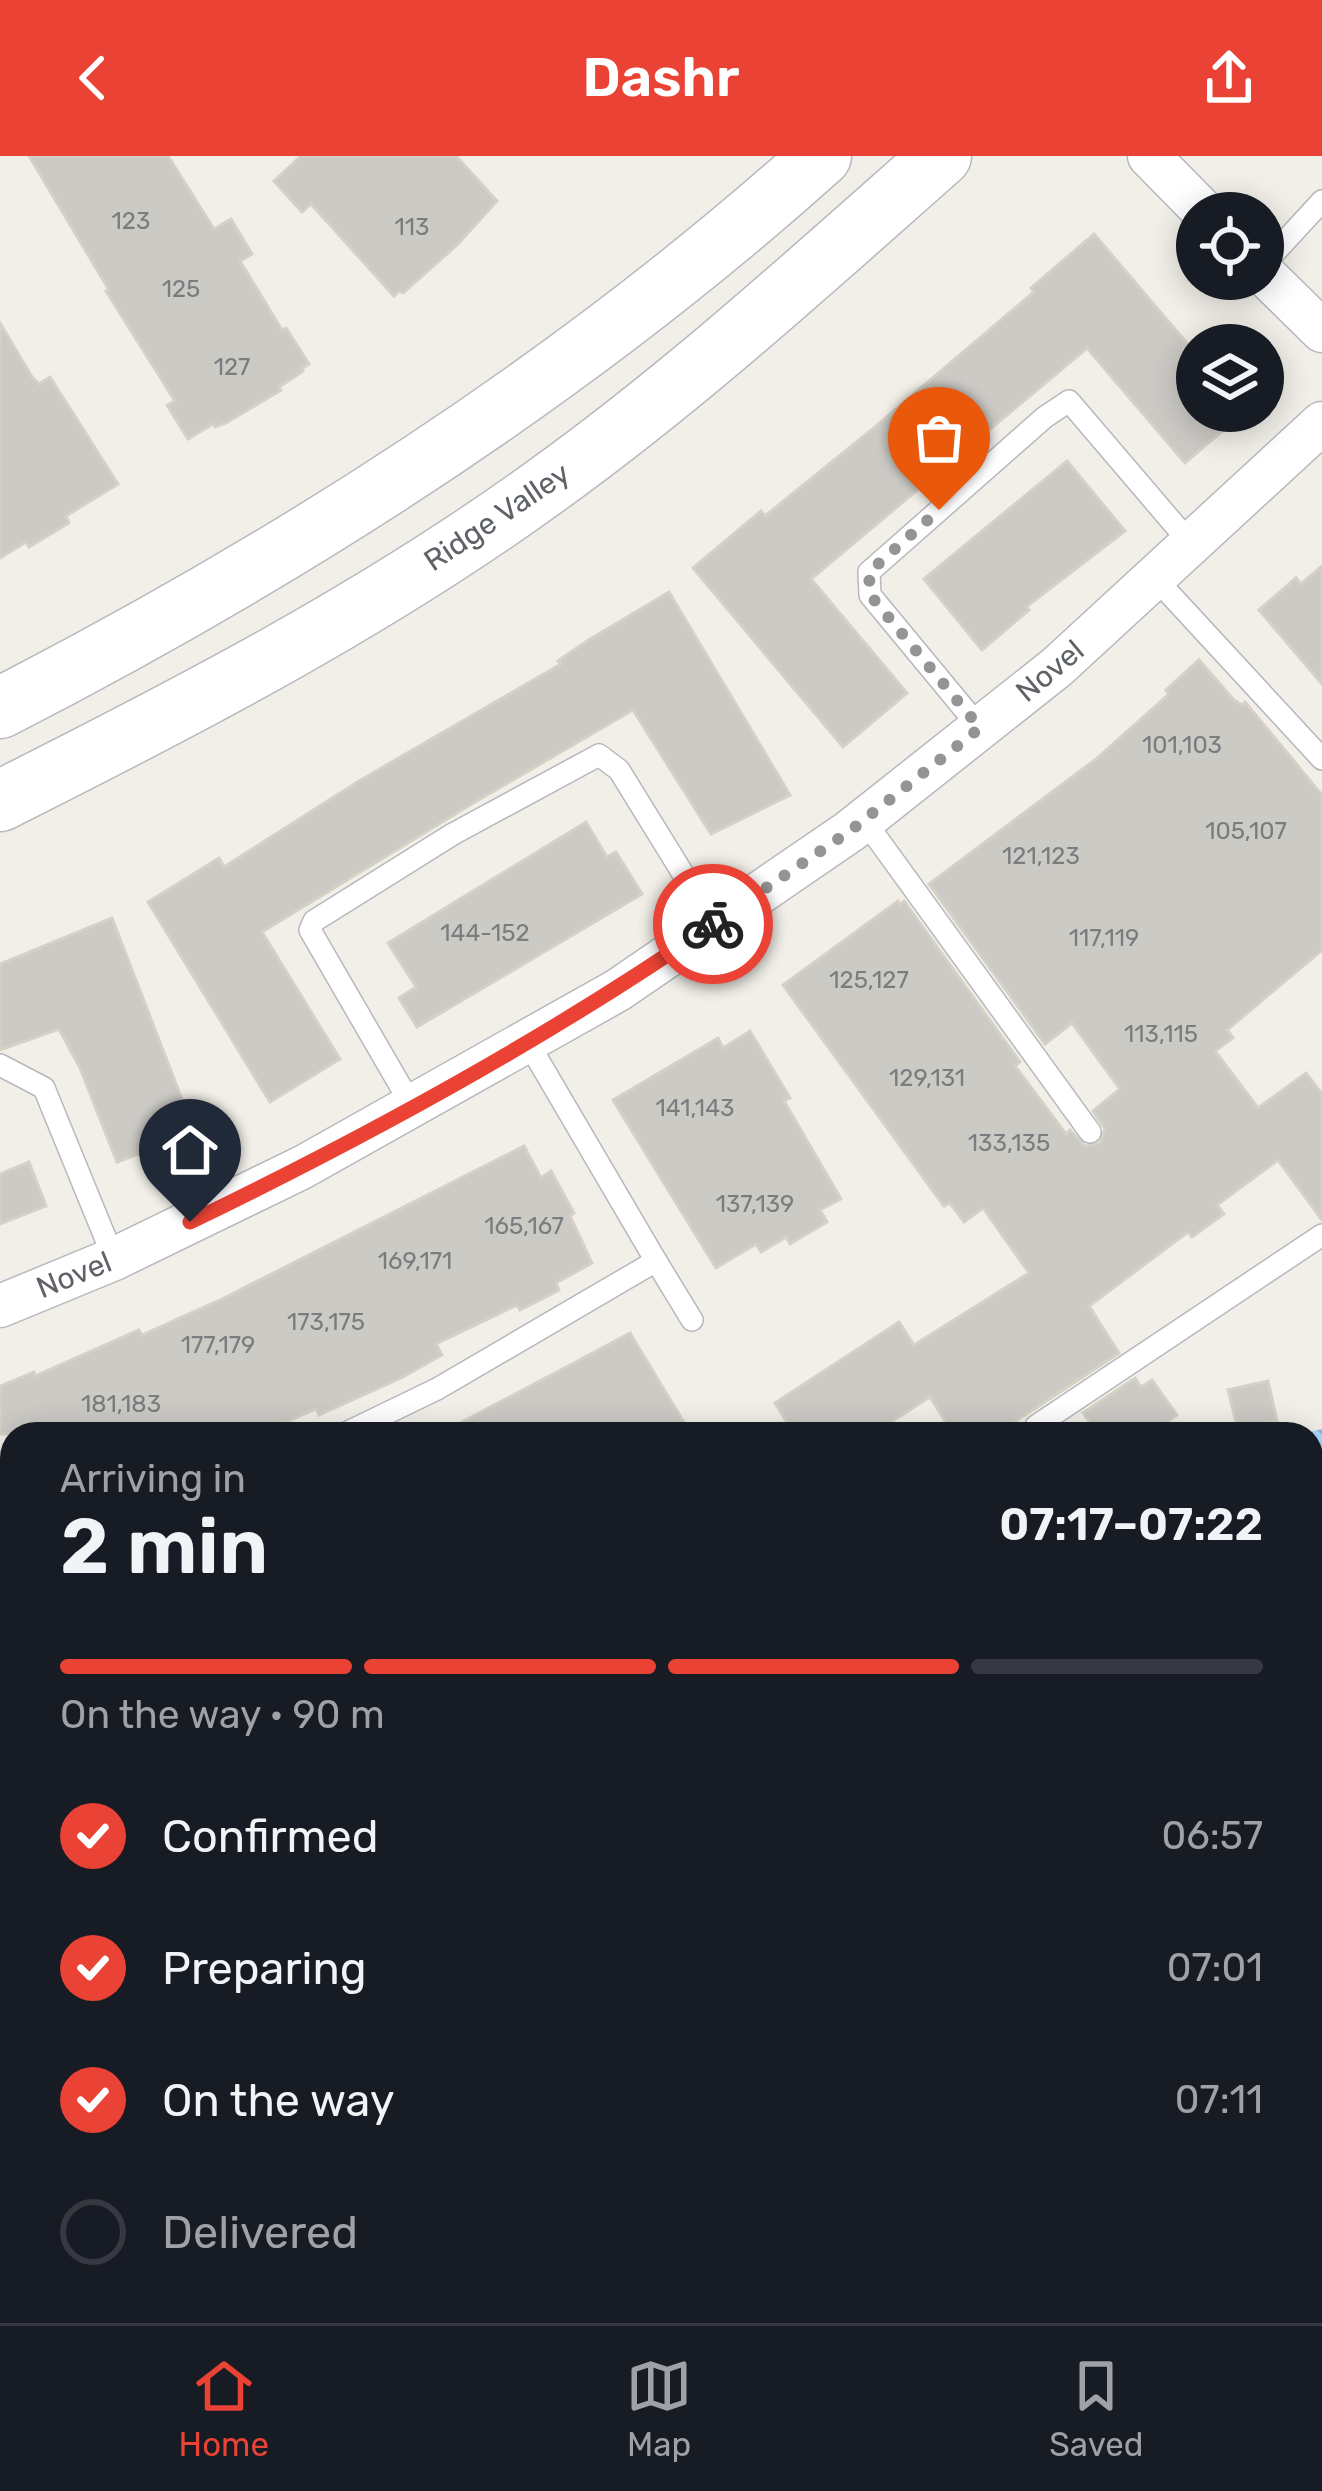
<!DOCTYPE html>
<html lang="en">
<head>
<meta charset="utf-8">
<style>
	body { margin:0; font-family:Rubik,sans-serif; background:#20242c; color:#f1f3f6; height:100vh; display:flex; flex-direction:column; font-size:45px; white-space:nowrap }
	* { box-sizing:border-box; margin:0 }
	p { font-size:39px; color:#9ea1a6 }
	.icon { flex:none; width:66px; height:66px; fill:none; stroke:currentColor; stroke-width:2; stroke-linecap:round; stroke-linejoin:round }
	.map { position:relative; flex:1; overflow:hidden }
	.panel { position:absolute; left:0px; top:1266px; width:1323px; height:903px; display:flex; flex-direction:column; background:#171b24; border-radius:36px 36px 0 0; box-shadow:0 6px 30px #0003 }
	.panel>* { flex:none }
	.tools { position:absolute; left:1176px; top:36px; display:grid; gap:24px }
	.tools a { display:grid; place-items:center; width:108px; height:108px; border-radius:50%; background:#171b24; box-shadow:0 6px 30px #0003; font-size:60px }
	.pin { position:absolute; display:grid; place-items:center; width:102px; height:102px; color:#fff; margin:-123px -51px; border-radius:50% 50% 50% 0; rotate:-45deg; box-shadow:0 0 12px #0007 }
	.pin .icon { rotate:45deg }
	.courier { position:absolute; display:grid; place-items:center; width:120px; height:120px; margin:-60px; border:9px solid #ea4335; border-radius:50%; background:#fff; color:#222; box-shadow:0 3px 15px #0007 }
	.headline em { font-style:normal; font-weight:600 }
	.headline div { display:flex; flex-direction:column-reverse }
	.headline { display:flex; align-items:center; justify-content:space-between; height:204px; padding:0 60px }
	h1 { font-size:78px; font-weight:600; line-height:90px }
	.bar { display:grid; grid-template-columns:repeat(4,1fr); gap:18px 12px; align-content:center; height:144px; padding:0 60px }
	.bar i { height:15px; border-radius:9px; background:#363941 }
	.bar .active { background:#ea4335 }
	.bar p { grid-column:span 4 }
	ol { padding:0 60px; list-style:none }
	li { display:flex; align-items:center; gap:36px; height:132px }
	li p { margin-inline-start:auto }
	li .icon { padding:12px; border-radius:50%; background:#ea4335; color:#fff; stroke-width:4 }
	li:last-child { color:#9ea1a6 }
	li i { width:66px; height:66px; border:6px solid #363941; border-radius:50% }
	header { display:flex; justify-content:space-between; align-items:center; height:156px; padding:0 60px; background:#ea4335; color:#fff; font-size:54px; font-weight:600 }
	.tabs { display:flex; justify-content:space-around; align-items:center; height:168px; border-top:3px solid #363941; background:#171b24; font-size:33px; color:#9ea1a6 }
	.tabs a { display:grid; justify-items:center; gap:6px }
	.tabs .active { color:#ea4335 }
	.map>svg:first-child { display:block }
	.water { fill:url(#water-waves) }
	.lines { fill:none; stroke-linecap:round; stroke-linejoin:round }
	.stream { stroke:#aadaff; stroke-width:14 }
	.building { fill:#cccac5; stroke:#d6d1c6; stroke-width:3 }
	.service-casing { stroke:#b5b8bc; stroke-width:24 }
	.minor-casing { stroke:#b5b8bc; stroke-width:45 }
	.secondary-casing { stroke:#b6babf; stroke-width:63 }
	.motorway-casing { stroke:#f9ab00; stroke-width:69 }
	.service { stroke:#fff; stroke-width:21 }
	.minor { stroke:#fff; stroke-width:42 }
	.secondary { stroke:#fff; stroke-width:60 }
	.motorway { stroke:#fde293; stroke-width:66 }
	.done { stroke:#929495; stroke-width:12; stroke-dasharray:0 21.6 }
	.route { stroke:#ea4335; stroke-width:15 }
	.labels { text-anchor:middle; stroke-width:9; stroke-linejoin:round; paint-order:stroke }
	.number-label { font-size:24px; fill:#7a7d7f }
	.street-label { font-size:30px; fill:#5f6368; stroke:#fff }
</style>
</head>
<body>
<header><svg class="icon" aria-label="back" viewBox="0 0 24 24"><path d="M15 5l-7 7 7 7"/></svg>Dashr<svg class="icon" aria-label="share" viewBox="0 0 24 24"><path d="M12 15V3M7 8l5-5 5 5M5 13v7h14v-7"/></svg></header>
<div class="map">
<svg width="1322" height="2167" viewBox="0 0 1322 2167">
	<defs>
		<pattern id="water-waves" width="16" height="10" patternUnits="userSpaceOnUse" patternTransform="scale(3)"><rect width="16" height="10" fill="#aadaff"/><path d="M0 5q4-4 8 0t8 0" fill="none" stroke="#8eb4d2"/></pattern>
	</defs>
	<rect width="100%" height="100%" fill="#f1efe8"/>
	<g class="water">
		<path d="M 1322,1273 L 1322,1759 L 1311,1762 L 1311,1278 L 1299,1278 Z"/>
		<path d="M 12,1671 L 12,2047 L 0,2054 L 0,1674 Z"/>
	</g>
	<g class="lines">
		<g class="stream">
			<path d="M 1311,1861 L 1322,1859"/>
			<path d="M 63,2167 L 103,2157"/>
		</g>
	</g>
	<g class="building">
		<path d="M 29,0 L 168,0 L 214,73 L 231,63 L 252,98 L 240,105 L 282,174 L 286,172 L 309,208 L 301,213 L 303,215 L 279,231 L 281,234 L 226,267 L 215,271 L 213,268 L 188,283 L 167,249 L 175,245 L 106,135 L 109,134 Z"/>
		<path d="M 301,0 L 456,0 L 497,45 L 457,89 L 403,137 L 399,135 L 394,140 L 311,48 L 302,56 L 274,25 Z"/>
		<path d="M 1094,78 L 1197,199 L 1197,255 L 1246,255 L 1185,307 L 1087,192 L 811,423 L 907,537 L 843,591 L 693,412 L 761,355 L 765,360 L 875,271 L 1034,136 L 1031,132 Z"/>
		<path d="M 0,167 L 32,221 L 39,228 L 50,221 L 118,328 L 66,360 L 69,367 L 29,391 L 26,386 L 0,402 Z"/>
		<path d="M 1067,305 L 1125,375 L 1026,451 L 1029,454 L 982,494 L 924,423 Z"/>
		<path d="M 1322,410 L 1322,528 L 1259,454 L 1296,422 L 1301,428 Z"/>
		<path d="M 669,436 L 790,639 L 711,678 L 633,554 L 470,649 L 262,776 L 340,903 L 270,946 L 148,746 L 219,702 L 224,711 L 359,625 L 561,508 L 558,505 L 587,485 Z"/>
		<path d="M 1199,504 L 1234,544 L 1242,549 L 1245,546 L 1322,639 L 1322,794 L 1227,874 L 1233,882 L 1215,895 L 1258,952 L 1306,917 L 1322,938 L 1322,1064 L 1278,1004 L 1217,1049 L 1224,1058 L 1192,1081 L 1188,1076 L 1089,1150 L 1119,1197 L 996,1278 L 953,1278 L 930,1241 L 872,1278 L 794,1278 L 775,1247 L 899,1166 L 914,1189 L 1029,1117 L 983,1052 L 964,1066 L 950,1047 L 944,1050 L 783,829 L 898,745 L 900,749 L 904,745 L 1020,906 L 1015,910 L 1066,978 L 1070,974 L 1085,990 L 1100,987 L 1105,973 L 1093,955 L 1120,933 L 1072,867 L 1045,888 L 929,728 L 1096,603 L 1169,538 L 1166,534 Z"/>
		<path d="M 586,666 L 607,701 L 616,696 L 642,738 L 417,871 L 399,842 L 416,831 L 388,787 Z"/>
		<path d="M 112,762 L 195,977 L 117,1006 L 80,912 L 59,873 L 0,894 L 0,808 Z"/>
		<path d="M 750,875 L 790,942 L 784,945 L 841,1043 L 820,1054 L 827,1066 L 790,1088 L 786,1081 L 761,1096 L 756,1088 L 716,1112 L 613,944 L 718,882 L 723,892 Z"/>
		<path d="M 524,990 L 541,1022 L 551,1015 L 574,1057 L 570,1060 L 592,1107 L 556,1127 L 559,1134 L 520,1154 L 517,1149 L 436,1188 L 442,1199 L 403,1221 L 319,1259 L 316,1253 L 259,1278 L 0,1278 L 0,1230 L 34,1216 L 35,1220 L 139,1174 L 142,1179 L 224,1142 Z"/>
		<path d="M 29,1006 L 46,1050 L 0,1068 L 0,1018 Z"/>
		<path d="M 630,1177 L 691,1278 L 439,1278 L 570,1209 Z"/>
		<path d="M 1135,1222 L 1141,1231 L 1152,1224 L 1177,1259 L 1151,1278 L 1098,1278 L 1083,1257 Z"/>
		<path d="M 1268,1225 L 1277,1265 L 1238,1274 L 1228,1234 Z"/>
	</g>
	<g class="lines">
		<defs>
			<g id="service">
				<path d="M 1263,109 L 1322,45"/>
				<path d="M 1155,422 L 1322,603"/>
				<path d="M 980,572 L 870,439 L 869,416 L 1045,261 L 1069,245 L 1191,388"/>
				<path d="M 864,664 L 1090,976"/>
				<path d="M 0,909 L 44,932 L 114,1103"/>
				<path d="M 412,950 L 310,774 L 314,765 L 453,678 L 599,599 L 619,614 L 714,768"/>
				<path d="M 656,1105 L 692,1164"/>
				<path d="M 1036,1270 L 1322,1079"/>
				<path d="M 344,1278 L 437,1233 L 656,1105 L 527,885"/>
				<path d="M 0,1437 L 12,1432"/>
				<path d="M 1311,1677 L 1322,1671"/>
				<path d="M 1311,1826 L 1322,1824"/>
				<path d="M 1311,1911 L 1322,1908"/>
				<path d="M 0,2150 L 12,2147"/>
				<path d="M 303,2167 L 330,2157"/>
			</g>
			<g id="minor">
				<path d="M 1149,0 L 1205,57"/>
				<path d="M 1263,117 L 1322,175"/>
				<path d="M 0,1150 L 114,1103 L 303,1011 L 618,834 L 850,675 L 1057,511 L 1322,267"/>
			</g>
			<g id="secondary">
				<path d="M 0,552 C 294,401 574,222 821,0"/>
				<path d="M 0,645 C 187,551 373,455 543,332 C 684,231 812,114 941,0"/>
			</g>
			<g id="motorway">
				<path d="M 1311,2117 L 1322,2114"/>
				<path d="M 1114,2167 L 1154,2157"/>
			</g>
		</defs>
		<use href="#service" class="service-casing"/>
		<use href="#minor" class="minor-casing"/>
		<use href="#secondary" class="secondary-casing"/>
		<use href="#motorway" class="motorway-casing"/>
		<use href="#service" class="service"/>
		<use href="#minor" class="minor"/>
		<use href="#secondary" class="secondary"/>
		<use href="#motorway" class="motorway"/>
	</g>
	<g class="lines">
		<path class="done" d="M 713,768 L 850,675 L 980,572 L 870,439 L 869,416 L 939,354"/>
		<path class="route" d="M 190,1066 C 370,979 548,882 713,768"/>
	</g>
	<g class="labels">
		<g class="number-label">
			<text x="131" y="73">123</text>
			<text x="412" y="79">113</text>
			<text x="181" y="141">125</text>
			<text x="232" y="219">127</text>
			<text x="1182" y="597">101,103</text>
			<text x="1246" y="683">105,107</text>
			<text x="1041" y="708">121,123</text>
			<text x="485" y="785">144-152</text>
			<text x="1104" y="790">117,119</text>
			<text x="869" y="832">125,127</text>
			<text x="1161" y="886">113,115</text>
			<text x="927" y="930">129,131</text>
			<text x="695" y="960">141,143</text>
			<text x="1009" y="995">133,135</text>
			<text x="755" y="1056">137,139</text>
			<text x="524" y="1078">165,167</text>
			<text x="415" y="1113">169,171</text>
			<text x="326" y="1174">173,175</text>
			<text x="218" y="1197">177,179</text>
			<text x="121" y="1256">181,183</text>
		</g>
		<g class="street-label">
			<text transform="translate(497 361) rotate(-34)" y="10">Ridge Valley</text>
			<text transform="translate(1050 515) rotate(-40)" y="10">Novel</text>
			<text transform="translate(74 1119) rotate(-22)" y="10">Novel</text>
		</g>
	</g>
</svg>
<div class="tools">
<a><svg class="icon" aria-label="locate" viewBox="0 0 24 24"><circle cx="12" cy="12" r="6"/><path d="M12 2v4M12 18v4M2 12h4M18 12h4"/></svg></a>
<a><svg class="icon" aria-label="layers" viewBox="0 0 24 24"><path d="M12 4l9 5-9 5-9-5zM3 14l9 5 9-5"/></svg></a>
</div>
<div class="pin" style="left:939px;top:354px;background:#ea580c"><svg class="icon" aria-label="bag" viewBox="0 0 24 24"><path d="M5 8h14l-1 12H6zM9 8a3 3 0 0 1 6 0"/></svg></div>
<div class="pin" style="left:190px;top:1066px;background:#1f2937"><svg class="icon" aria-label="home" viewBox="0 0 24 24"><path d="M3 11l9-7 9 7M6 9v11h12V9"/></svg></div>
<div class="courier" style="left:713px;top:768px"><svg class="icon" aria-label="bike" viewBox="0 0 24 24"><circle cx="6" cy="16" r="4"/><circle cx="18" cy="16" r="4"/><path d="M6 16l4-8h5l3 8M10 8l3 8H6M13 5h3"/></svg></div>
<section class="panel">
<div class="headline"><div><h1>2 min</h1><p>Arriving in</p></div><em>07:17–07:22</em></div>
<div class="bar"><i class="active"></i><i class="active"></i><i class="active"></i><i></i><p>On the way · 90 m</p></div>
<ol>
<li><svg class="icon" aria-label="check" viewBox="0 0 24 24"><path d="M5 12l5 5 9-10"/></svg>Confirmed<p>06:57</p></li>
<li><svg class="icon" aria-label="check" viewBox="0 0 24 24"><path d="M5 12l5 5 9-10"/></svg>Preparing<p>07:01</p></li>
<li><svg class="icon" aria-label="check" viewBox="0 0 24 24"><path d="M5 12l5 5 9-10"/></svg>On the way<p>07:11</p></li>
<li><i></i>Delivered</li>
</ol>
</section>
</div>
<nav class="tabs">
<a class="active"><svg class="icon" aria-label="home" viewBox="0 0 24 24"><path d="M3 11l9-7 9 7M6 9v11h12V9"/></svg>Home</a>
<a><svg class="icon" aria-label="map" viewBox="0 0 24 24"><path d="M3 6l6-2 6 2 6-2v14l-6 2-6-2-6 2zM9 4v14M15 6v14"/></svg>Map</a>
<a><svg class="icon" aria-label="saved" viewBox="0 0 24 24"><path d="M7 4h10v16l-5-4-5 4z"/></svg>Saved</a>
</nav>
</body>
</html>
